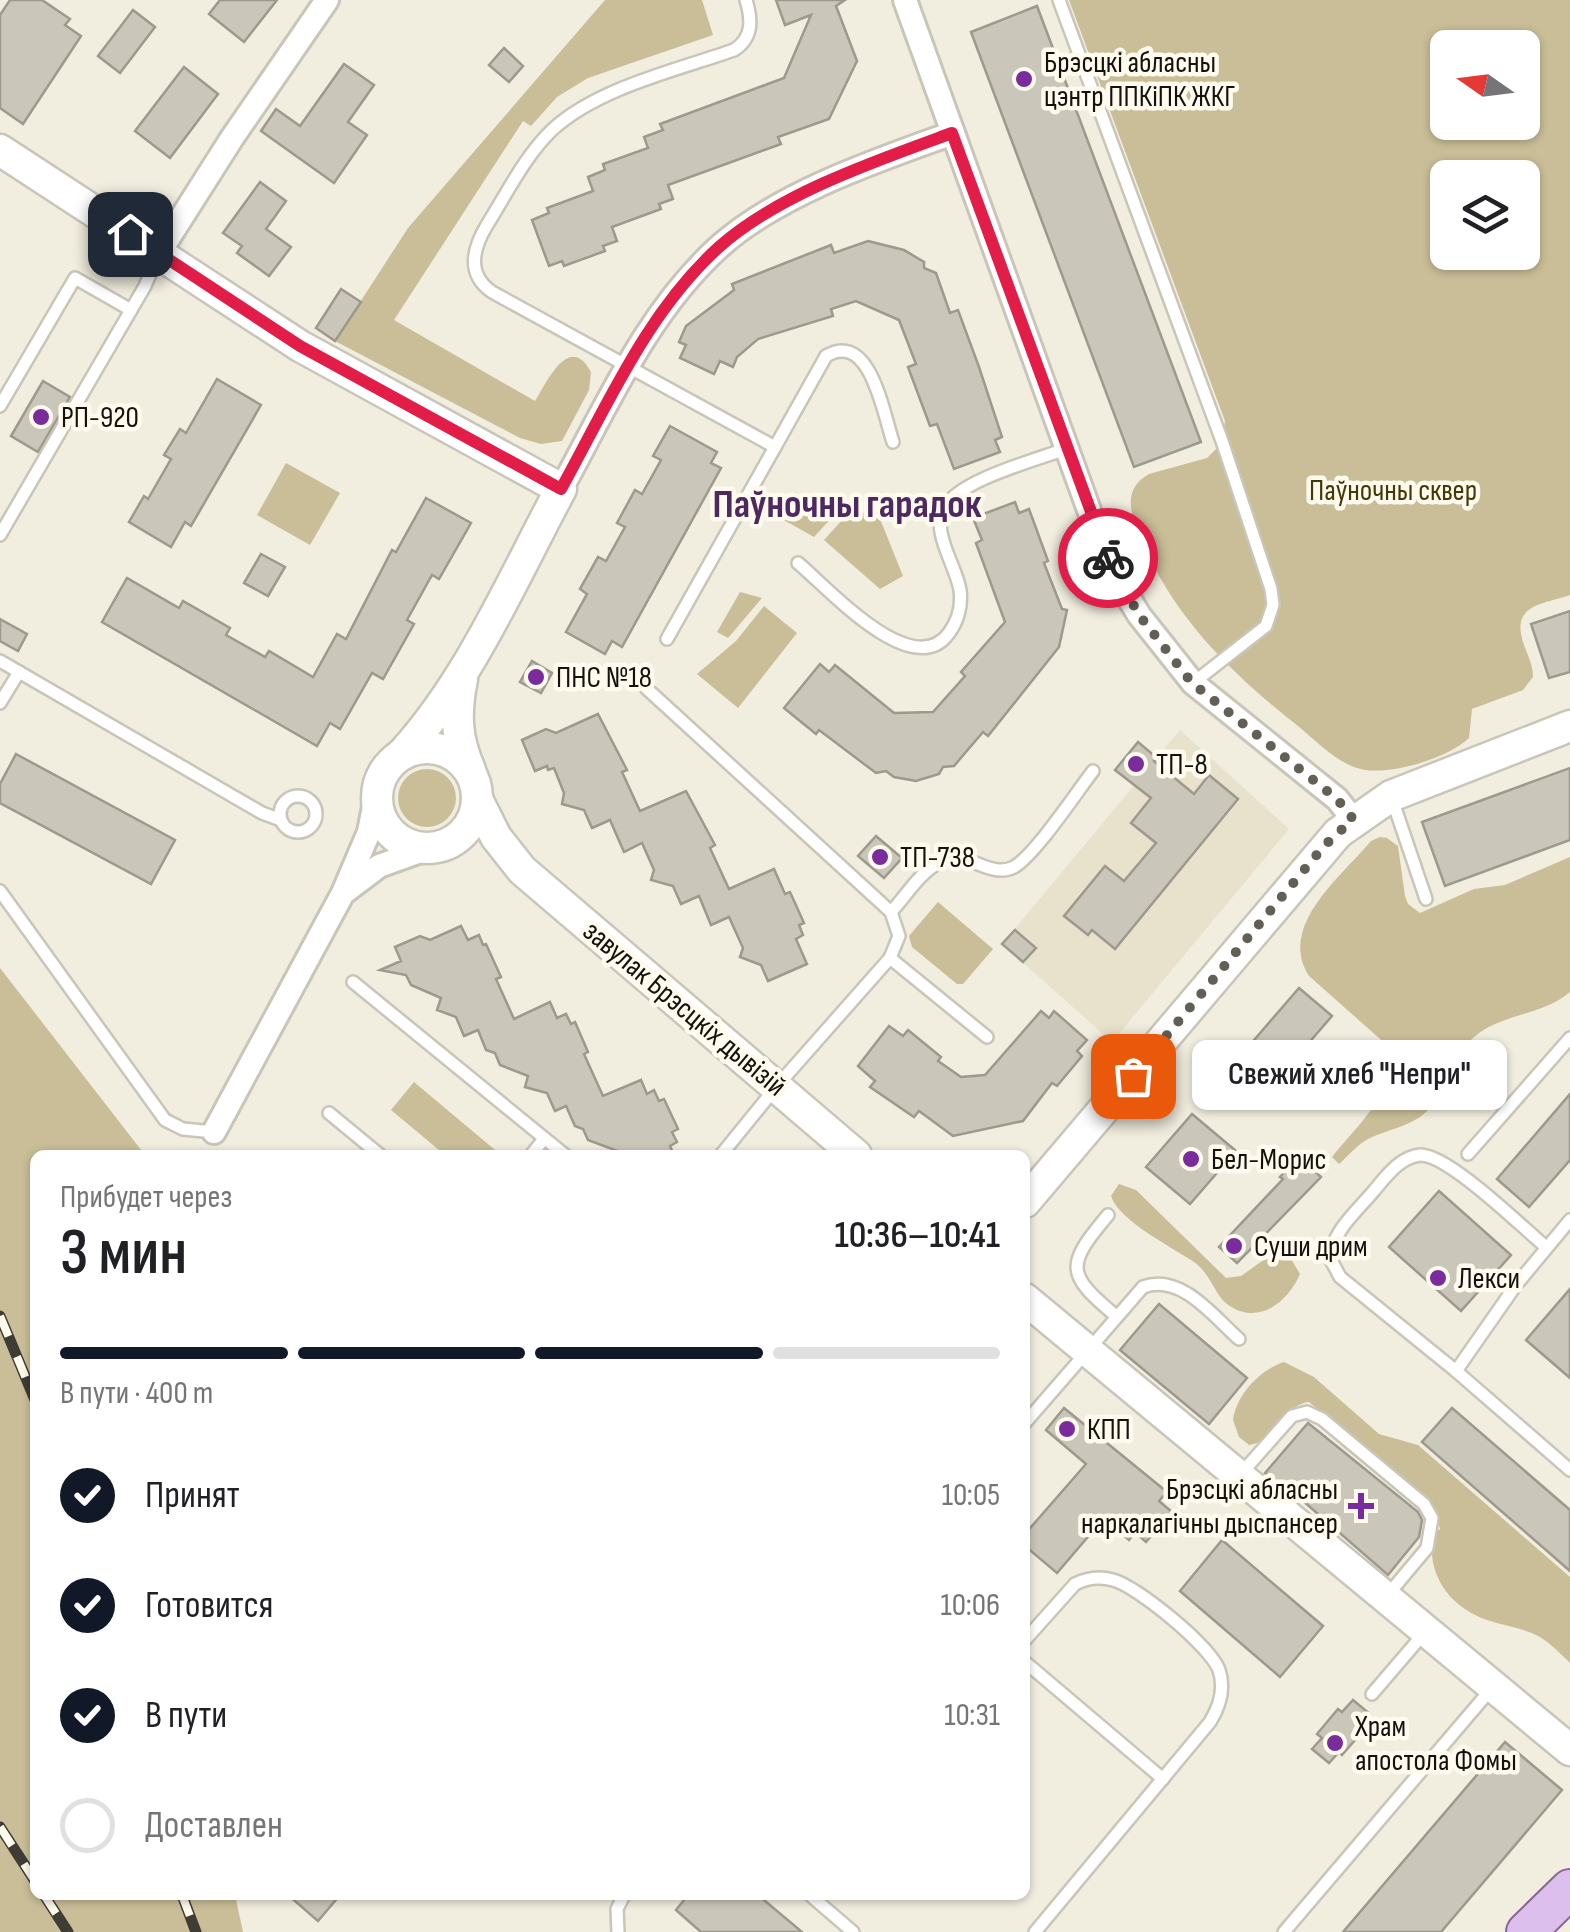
<!DOCTYPE html>
<html lang="ru">
<head>
<meta charset="utf-8">
<style>
	body { margin:0; font-family:"Sofia Sans Condensed",sans-serif; background:#f6f6f6; color:#202124; height:100vh; display:flex; flex-direction:column; font-size:38px; white-space:nowrap }
	* { box-sizing:border-box; margin:0 }
	p { font-size:32px; color:#757577 }
	.icon { flex:none; width:55px; height:55px; fill:none; stroke:currentColor; stroke-width:2; stroke-linecap:round; stroke-linejoin:round }
	.map { position:relative; flex:1; overflow:hidden }
	.details { position:absolute; left:30px; top:1150px; width:1000px; height:750px; display:flex; flex-direction:column; background:#fff; border-radius:15px; box-shadow:0 2px 8px #0004 }
	.details>* { flex:none }
	.needle { width:65px; rotate:284deg }
	.fabs { position:absolute; left:1430px; top:30px; display:grid; gap:20px }
	.fabs a { display:grid; place-items:center; width:110px; height:110px; border-radius:15px; background:#fff; box-shadow:0 2px 8px #0004; font-size:50px }
	.pin { position:absolute; display:grid; place-items:center; width:85px; height:85px; color:#fff; margin:-42px; border-radius:20px; box-shadow:0 5px 15px #0006 }
	.courier { position:absolute; display:grid; place-items:center; width:100px; height:100px; margin:-50px; border:8px solid #e11d48; border-radius:50%; background:#fff; color:#222; box-shadow:0 2px 12px #0007 }
	.bubble { position:absolute; height:70px; border-radius:15px; background:#fff; box-shadow:0 2px 8px #0004; font-size:32px; font-weight:600; line-height:70px; text-align:center }
	.summary em { font-style:normal; font-weight:600 }
	.summary div { display:flex; flex-direction:column-reverse }
	.summary { display:flex; align-items:center; justify-content:space-between; height:170px; padding:0 30px }
	h1 { font-size:65px; font-weight:600; line-height:75px }
	.bar { display:grid; grid-template-columns:repeat(4,1fr); gap:15px 10px; align-content:center; height:120px; padding:0 30px }
	.bar i { height:12px; border-radius:8px; background:#e0e0e0 }
	.bar .on { background:#111827 }
	.bar p { grid-column:span 4 }
	ol { padding:0 30px; list-style:none }
	li { display:flex; align-items:center; gap:30px; height:110px }
	li p { margin-inline-start:auto }
	li .icon { padding:10px; border-radius:50%; background:#111827; color:#fff; stroke-width:4 }
	li:last-child { color:#757577 }
	li i { width:55px; height:55px; border:5px solid #e0e0e0; border-radius:50% }
	.map>svg:first-child { display:block }
	.built { fill:#e8e2cd }
	.green { fill:#cabe98; fill-rule:evenodd }
	.building { fill:#cac6b9; stroke:#9d998d; stroke-width:2.5 }
	.lines { fill:none; stroke-linecap:round; stroke-linejoin:round }
	.service-casing { stroke:#c9c5b8; stroke-width:16 }
	.minor-casing { stroke:#c9c5b8; stroke-width:28 }
	.tertiary-casing { stroke:#c9c5b8; stroke-width:35 }
	.primary-casing { stroke:#886797; stroke-width:42 }
	.service { stroke:#fff; stroke-width:11 }
	.minor { stroke:#fff; stroke-width:22 }
	.tertiary { stroke:#fff; stroke-width:30 }
	.primary { stroke:#ddbfee; stroke-width:38 }
	.rail-casing { stroke:#3e3c35; stroke-width:11 }
	.rail { stroke:#fefaed; stroke-width:8; stroke-dasharray:22; stroke-linecap:butt }
	.done { stroke:#615f56; stroke-width:10; stroke-dasharray:0 18 }
	.route { stroke:#e11d48; stroke-width:12 }
	.poi-dot { fill:#7a2b9c; stroke:#fefaed; stroke-width:4 }
	.labels { text-anchor:middle; stroke-width:9; stroke-linejoin:round; paint-order:stroke }
	.poi-label { font-size:30px; fill:#13120d; stroke:#fefaed; text-anchor:start }
	.park-label { font-size:30px; fill:#453807; stroke:#fefaed }
	.street-label { font-size:30px; fill:#13120d; stroke:#fefaed }
	.district-label { font-size:40px; font-weight:bold; fill:#4e2961; stroke:#fefaed }
</style>
</head>
<body>
<div class="map">
<svg width="1570" height="1932" viewBox="0 0 1570 1932">
	<rect width="100%" height="100%" fill="#f1eddf"/>
	<path class="built" d="M 1180,730 L 1289,829 L 1112,1042 L 1002,944 Z"/>
	<g class="green">
		<path d="M 605,0 L 702,0 L 713,35 L 588,78 L 557,97 L 531,126 L 523,121 L 394,320 L 535,401 C 546,384 569,331 591,372 L 589,390 L 562,441 L 541,444 L 520,438 L 335,341 L 408,228 Z"/>
		<path d="M 1069,0 L 1570,0 L 1570,595 C 1540,605 1510,605 1524,645 C 1528,656 1533,665 1533,677 L 1523,690 L 1472,709 L 1469,738 C 1447,759 1382,779 1354,767 C 1333,759 1315,740 1298,726 C 1232,674 1175,619 1142,541 C 1132,517 1120,490 1149,474 L 1207,458 L 1222,443 L 1225,421 ZM 1448,48 L 1522,48 L 1522,122 L 1448,122 ZM 1448,178 L 1522,178 L 1522,252 L 1448,252 Z"/>
		<path d="M 286,463 L 340,493 L 310,545 L 257,515 Z"/>
		<path d="M 795,492 L 834,515 L 814,537 L 780,518 Z"/>
		<path d="M 876,509 L 903,576 L 880,589 L 824,540 L 844,518 Z"/>
		<path d="M 740,592 L 762,598 L 728,638 L 717,632 Z"/>
		<path d="M 764,606 L 797,633 L 738,708 L 697,674 L 736,641 Z"/>
		<circle cx="427" cy="798" r="29"/>
		<path d="M 1380,837 L 1387,838 L 1398,846 L 1405,896 L 1408,904 L 1420,913 L 1474,889 L 1505,885 L 1570,857 L 1570,992 C 1542,1016 1502,1013 1474,1037 C 1452,1056 1448,1087 1429,1109 C 1414,1126 1388,1129 1368,1139 C 1357,1145 1348,1156 1339,1164 L 1332,1157 C 1353,1130 1407,1081 1388,1046 L 1309,976 C 1277,926 1341,877 1371,841 Z"/>
		<path d="M 938,902 L 993,949 L 963,984 L 957,984 L 912,947 L 909,936 Z"/>
		<path d="M 0,968 L 145,1155 L 35,1155 L 35,1895 L 235,1895 L 243,1932 L 0,1932 Z"/>
		<path d="M 414,1082 L 501,1155 L 445,1155 L 391,1110 Z"/>
		<path d="M 1119,1184 L 1136,1190 L 1226,1278 L 1241,1276 L 1272,1254 L 1291,1259 L 1300,1274 C 1288,1302 1258,1327 1227,1304 C 1214,1294 1211,1274 1194,1262 C 1172,1247 1119,1221 1111,1196 Z"/>
		<path d="M 1284,1362 L 1314,1377 L 1379,1434 L 1418,1445 L 1570,1577 L 1570,1663 C 1561,1654 1551,1644 1540,1637 C 1524,1628 1505,1626 1487,1620 C 1450,1607 1426,1575 1433,1535 L 1440,1529 L 1436,1513 L 1386,1466 L 1309,1402 C 1282,1405 1280,1440 1249,1445 L 1239,1437 L 1233,1420 C 1237,1394 1260,1370 1284,1362 Z"/>
	</g>
	<g class="building">
		<path d="M 10,0 L 42,0 L 70,19 L 65,25 L 81,36 L 23,124 L 0,108 L 0,15 Z"/>
		<path d="M 220,0 L 277,0 L 244,42 L 209,14 Z"/>
		<path d="M 776,0 L 845,0 L 836,6 L 857,61 L 829,119 L 778,137 L 781,144 L 668,185 L 673,199 L 659,204 L 661,209 L 612,227 L 617,241 L 603,246 L 605,251 L 564,266 L 562,261 L 549,266 L 532,220 L 549,213 L 547,208 L 593,191 L 588,177 L 605,170 L 603,164 L 648,148 L 644,137 L 663,130 L 660,124 L 784,78 L 811,15 L 785,25 Z"/>
		<path d="M 1037,6 L 1201,442 L 1134,467 L 971,32 Z"/>
		<path d="M 133,10 L 155,27 L 120,73 L 98,56 Z"/>
		<path d="M 504,48 L 523,66 L 509,82 L 489,65 Z"/>
		<path d="M 344,64 L 374,85 L 348,122 L 367,135 L 334,183 L 261,131 L 276,109 L 300,126 Z"/>
		<path d="M 184,67 L 218,94 L 170,158 L 135,131 Z"/>
		<path d="M 260,182 L 286,201 L 266,229 L 291,247 L 269,276 L 237,253 L 242,246 L 223,233 Z"/>
		<path d="M 868,241 L 904,250 L 924,262 L 924,268 L 936,273 L 950,313 L 958,310 L 979,367 L 1002,437 L 995,440 L 1000,452 L 954,469 L 937,424 L 930,426 L 908,367 L 916,364 L 899,320 L 856,301 L 831,309 L 833,316 L 758,339 L 737,357 L 733,367 L 720,361 L 714,374 L 680,358 L 686,345 L 679,342 L 686,326 L 734,290 L 732,284 L 831,245 L 834,253 Z"/>
		<path d="M 341,289 L 361,302 L 335,341 L 316,328 Z"/>
		<path d="M 217,379 L 261,405 L 191,526 L 185,522 L 171,547 L 129,522 L 144,496 L 148,499 L 171,459 L 164,455 L 180,429 L 186,433 Z"/>
		<path d="M 43,381 L 70,397 L 38,452 L 11,436 Z"/>
		<path d="M 670,426 L 717,452 L 711,463 L 721,468 L 622,647 L 612,641 L 605,654 L 566,632 L 587,594 L 580,589 L 598,557 L 606,561 L 625,527 L 617,523 L 635,490 L 642,494 L 661,460 L 653,456 Z"/>
		<path d="M 426,498 L 471,523 L 439,579 L 432,575 L 407,620 L 414,624 L 383,679 L 372,673 L 340,729 L 330,723 L 317,746 L 102,622 L 127,578 L 179,608 L 183,601 L 230,628 L 226,635 L 265,657 L 269,651 L 313,677 L 337,634 L 346,639 L 392,550 L 396,552 Z"/>
		<path d="M 1015,502 L 1019,513 L 1029,509 L 1048,561 L 1044,563 L 1062,609 L 1067,610 L 1059,647 L 988,736 L 983,732 L 954,766 L 943,767 L 939,774 L 916,781 L 894,777 L 886,771 L 876,773 L 819,730 L 816,734 L 784,708 L 820,664 L 829,672 L 835,665 L 894,713 L 933,712 L 965,676 L 961,672 L 1005,622 L 976,543 L 982,540 L 973,518 Z"/>
		<path d="M 261,554 L 285,567 L 268,596 L 244,583 Z"/>
		<path d="M 1570,611 L 1570,672 L 1549,678 L 1531,624 Z"/>
		<path d="M 0,619 L 27,634 L 18,651 L 0,641 Z"/>
		<path d="M 532,661 L 552,673 L 541,693 L 520,682 Z"/>
		<path d="M 598,714 L 627,770 L 622,772 L 640,811 L 686,791 L 715,845 L 710,848 L 729,889 L 774,869 L 785,894 L 790,892 L 804,923 L 799,925 L 803,935 L 796,939 L 807,964 L 768,981 L 761,965 L 740,957 L 743,948 L 729,917 L 711,925 L 699,896 L 681,904 L 673,886 L 651,880 L 654,870 L 642,843 L 624,852 L 610,820 L 592,828 L 584,810 L 562,804 L 564,793 L 554,768 L 548,770 L 547,766 L 535,771 L 522,740 L 546,729 L 556,733 Z"/>
		<path d="M 1138,742 L 1157,758 L 1154,761 L 1194,794 L 1209,775 L 1238,799 L 1115,949 L 1092,930 L 1088,935 L 1064,916 L 1105,866 L 1124,881 L 1156,843 L 1131,823 L 1151,798 L 1115,770 Z"/>
		<path d="M 16,754 L 175,840 L 151,884 L 0,803 L 0,784 Z"/>
		<path d="M 1570,768 L 1570,840 L 1445,886 L 1422,822 Z"/>
		<path d="M 876,836 L 902,858 L 884,878 L 858,856 Z"/>
		<path d="M 461,926 L 468,940 L 479,935 L 483,945 L 486,944 L 501,977 L 496,979 L 514,1019 L 550,1002 L 557,1018 L 566,1014 L 571,1024 L 575,1022 L 588,1052 L 584,1054 L 603,1096 L 641,1080 L 647,1094 L 654,1090 L 659,1101 L 664,1099 L 678,1129 L 672,1132 L 677,1142 L 670,1146 L 674,1155 L 628,1155 L 588,1140 L 583,1129 L 575,1126 L 566,1106 L 555,1111 L 547,1093 L 525,1087 L 528,1076 L 500,1065 L 495,1053 L 486,1050 L 478,1030 L 464,1036 L 456,1017 L 437,1010 L 441,998 L 411,985 L 406,975 L 380,970 L 401,961 L 395,947 L 420,936 L 430,940 Z"/>
		<path d="M 1015,930 L 1036,948 L 1023,962 L 1002,944 Z"/>
		<path d="M 1299,988 L 1332,1016 L 1275,1082 L 1242,1054 Z"/>
		<path d="M 1041,1011 L 1049,1018 L 1054,1011 L 1087,1040 L 1077,1051 L 1082,1056 L 1057,1086 L 1052,1083 L 1023,1121 L 953,1136 L 919,1111 L 914,1117 L 870,1087 L 875,1081 L 858,1066 L 889,1026 L 903,1036 L 908,1030 L 941,1057 L 938,1061 L 961,1077 L 985,1075 Z"/>
		<path d="M 1570,1094 L 1570,1160 L 1529,1207 L 1497,1179 Z"/>
		<path d="M 1192,1114 L 1236,1151 L 1190,1204 L 1146,1167 Z"/>
		<path d="M 1299,1156 L 1321,1177 L 1237,1263 L 1219,1247 L 1283,1179 L 1280,1177 Z"/>
		<path d="M 1439,1191 L 1511,1255 L 1461,1311 L 1389,1247 Z"/>
		<path d="M 1570,1289 L 1570,1378 L 1526,1340 Z"/>
		<path d="M 1159,1304 L 1247,1378 L 1209,1424 L 1120,1350 Z"/>
		<path d="M 1064,1408 L 1167,1492 L 1159,1501 L 1172,1512 L 1146,1542 L 1135,1532 L 1129,1540 L 1104,1518 L 1057,1573 L 1025,1546 L 1025,1534 L 1086,1464 L 1046,1430 Z"/>
		<path d="M 1452,1408 L 1570,1510 L 1570,1571 L 1422,1442 Z"/>
		<path d="M 1308,1423 L 1418,1512 L 1422,1520 L 1419,1537 L 1388,1575 L 1287,1487 L 1285,1490 L 1265,1473 Z"/>
		<path d="M 1222,1540 L 1323,1626 L 1280,1677 L 1180,1591 Z"/>
		<path d="M 1353,1700 L 1370,1714 L 1358,1727 L 1363,1731 L 1342,1755 L 1339,1752 L 1329,1763 L 1312,1749 L 1322,1738 L 1317,1734 L 1338,1709 L 1342,1712 Z"/>
		<path d="M 1505,1742 L 1562,1790 L 1441,1932 L 1343,1932 Z"/>
		<path d="M 288,1895 L 340,1895 L 318,1921 Z"/>
		<path d="M 688,1895 L 758,1895 L 802,1932 L 701,1932 L 676,1910 Z"/>
	</g>
	<g class="lines">
		<defs>
			<g id="service">
				<path d="M 746,0 C 752,20 753,38 734,50 C 677,70 597,88 552,130 C 525,156 507,193 487,225 C 473,248 466,274 492,292 L 775,447 L 826,356 C 870,330 883,412 893,442"/>
				<path d="M 1059,0 L 1222,441 L 1271,589 L 1273,605 L 1266,626 L 1193,683"/>
				<path d="M 0,406 L 75,278 L 131,310"/>
				<path d="M 0,535 L 145,286 L 157,257"/>
				<path d="M 798,563 C 829,589 913,683 949,633 C 958,621 962,605 960,590 C 956,565 931,533 944,508 C 960,479 1037,460 1068,448"/>
				<path d="M 667,639 L 775,447"/>
				<path d="M 0,661 L 262,813 L 281,820"/>
				<path d="M 646,688 L 891,912 L 899,936 L 890,958"/>
				<path d="M 0,703 L 19,672"/>
				<circle cx="298" cy="814" r="18"/>
				<path d="M 1392,799 L 1426,899"/>
				<path d="M 0,891 L 165,1120 L 183,1129 L 214,1132"/>
				<path d="M 891,912 C 906,896 920,872 940,862 C 966,847 989,880 1014,867 C 1035,855 1076,793 1093,771"/>
				<path d="M 353,982 L 565,1155"/>
				<path d="M 329,1113 L 380,1155"/>
				<path d="M 1468,1154 L 1570,1038"/>
				<path d="M 531,1155 L 544,1139"/>
				<path d="M 721,1155 L 777,1086 L 890,958 L 987,1037"/>
				<path d="M 1108,1215 C 1065,1266 1066,1274 1116,1316"/>
				<path d="M 1546,1247 C 1522,1227 1448,1154 1420,1155 C 1399,1157 1385,1178 1372,1193 C 1355,1213 1333,1231 1330,1258 L 1340,1277 L 1456,1371 L 1570,1470"/>
				<path d="M 1456,1371 L 1516,1285 L 1570,1220"/>
				<path d="M 1025,1423 L 1143,1287 C 1181,1273 1213,1316 1239,1339"/>
				<path d="M 1239,1476 L 1292,1416 L 1307,1412 L 1322,1419 L 1424,1504 L 1432,1518 L 1427,1548 L 1386,1597"/>
				<path d="M 1025,1640 L 1075,1584 C 1087,1578 1099,1576 1113,1580 C 1137,1586 1210,1646 1219,1670 C 1225,1688 1220,1706 1210,1722 L 1035,1932"/>
				<path d="M 1025,1662 L 1163,1779"/>
				<path d="M 1372,1694 L 1426,1631"/>
				<path d="M 810,1895 L 853,1932"/>
				<path d="M 618,1932 L 617,1909 L 624,1895"/>
				<path d="M 1284,1932 L 1492,1688"/>
			</g>
			<g id="minor">
				<path d="M 905,0 L 1094,524 L 1121,585 L 1139,615 L 1193,683 L 1337,799 L 1353,819"/>
				<path d="M 159,253 L 232,138 L 327,0"/>
				<path d="M 561,489 C 607,406 647,312 719,247 C 779,193 878,160 953,133"/>
				<path d="M 346,891 L 379,866 L 426,849"/>
				<path d="M 214,1132 L 343,893 L 369,832 L 376,797"/>
			</g>
			<g id="tertiary">
				<path d="M 0,150 L 300,346 L 561,489 C 513,578 471,678 402,754"/>
				<path d="M 462,679 C 455,714 456,738 470,770"/>
				<circle cx="427" cy="798" r="50"/>
				<path d="M 477,799 L 496,837 L 522,870 L 856,1155"/>
				<path d="M 1025,1202 L 1338,833 L 1391,796 L 1570,726"/>
				<path d="M 1025,1299 L 1570,1750"/>
			</g>
			<path id="primary" d="M 1526,1932 L 1570,1889"/>
		</defs>
		<use href="#service" class="service-casing"/>
		<use href="#minor" class="minor-casing"/>
		<use href="#tertiary" class="tertiary-casing"/>
		<use href="#primary" class="primary-casing"/>
		<use href="#service" class="service"/>
		<use href="#minor" class="minor"/>
		<use href="#tertiary" class="tertiary"/>
		<use href="#primary" class="primary"/>
		<defs>
			<g id="rail">
				<path d="M 0,1316 L 35,1400"/>
				<path d="M 0,1827 L 35,1881"/>
				<path d="M 44,1895 L 68,1932"/>
				<path d="M 182,1895 L 196,1932"/>
			</g>
		</defs>
		<use href="#rail" class="rail-casing"/>
		<use href="#rail" class="rail"/>
	</g>
	<g class="lines">
		<path class="done" d="M 1108,558 L 1139,615 L 1192,683 L 1337,799 L 1353,819 L 1324,846 L 1133,1076"/>
		<path class="route" d="M 130,234 L 300,346 L 561,489 C 607,406 647,312 719,247 C 778,194 878,160 952,133 L 1108,558"/>
	</g>
	<g class="poi-dot">
		<circle cx="1024" cy="79" r="10"/>
		<circle cx="41" cy="417" r="10"/>
		<circle cx="536" cy="677" r="10"/>
		<circle cx="1136" cy="764" r="10"/>
		<circle cx="880" cy="857" r="10"/>
		<circle cx="1191" cy="1159" r="10"/>
		<circle cx="1234" cy="1246" r="10"/>
		<circle cx="1438" cy="1278" r="10"/>
		<circle cx="1067" cy="1429" r="10"/>
		<path d="M1356 1491h10v10h10v10h-10v10h-10v-10h-10v-10h10z"/>
		<circle cx="1335" cy="1743" r="10"/>
	</g>
	<g class="labels">
		<g class="poi-label">
			<text x="1044" y="72">Брэсцкі абласны<tspan x="1044" dy="34">цэнтр ППКіПК ЖКГ</tspan></text>
			<text x="61" y="427">РП-920</text>
			<text x="556" y="687">ПНС №18</text>
			<text x="1156" y="774">ТП-8</text>
			<text x="900" y="867">ТП-738</text>
			<text x="1211" y="1169">Бел-Морис</text>
			<text x="1254" y="1256">Суши дрим</text>
			<text x="1458" y="1288">Лекси</text>
			<text x="1087" y="1439">КПП</text>
			<text x="1338" y="1499" text-anchor="end">Брэсцкі абласны<tspan x="1338" dy="34">наркалагічны дыспансер</tspan></text>
			<text x="1355" y="1736">Храм<tspan x="1355" dy="34">апостола Фомы</tspan></text>
		</g>
		<g class="park-label">
			<text x="1393" y="500">Паўночны сквер</text>
		</g>
		<g class="street-label">
			<text transform="translate(685 1008) rotate(40)" y="10">завулак Брэсцкіх дывізій</text>
		</g>
		<g class="district-label">
			<text x="847" y="517">Паўночны гарадок</text>
		</g>
	</g>
</svg>
<div class="fabs">
<a><svg class="needle" viewBox="-14 -14 28 28"><path d="M0-13l5 13h-10z" fill="#e53935"/><path d="M0 13l5-13h-10z" fill="#757577"/></svg></a>
<a><svg class="icon" aria-label="layers" viewBox="0 0 24 24"><path d="M12 4l9 5-9 5-9-5zM3 14l9 5 9-5"/></svg></a>
</div>
<div class="pin" style="left:1133px;top:1076px;background:#ea580c"><svg class="icon" aria-label="bag" viewBox="0 0 24 24"><path d="M5 8h14l-1 12H6zM9 8a3 3 0 0 1 6 0"/></svg></div>
<div class="pin" style="left:130px;top:234px;background:#1f2937"><svg class="icon" aria-label="home" viewBox="0 0 24 24"><path d="M3 11l9-7 9 7M6 9v11h12V9"/></svg></div>
<div class="courier" style="left:1108px;top:558px"><svg class="icon" aria-label="bike" viewBox="0 0 24 24"><circle cx="6" cy="16" r="4"/><circle cx="18" cy="16" r="4"/><path d="M6 16l4-8h5l3 8M10 8l3 8H6M13 5h3"/></svg></div>
<div class="bubble" style="left:1192px;top:1040px;width:315px">Свежий хлеб &quot;Непри&quot;</div>
<section class="details">
<div class="summary"><div><h1>3 мин</h1><p>Прибудет через</p></div><em>10:36–10:41</em></div>
<div class="bar"><i class="on"></i><i class="on"></i><i class="on"></i><i></i><p>В пути · 400 m</p></div>
<ol>
<li><svg class="icon" aria-label="check" viewBox="0 0 24 24"><path d="M5 12l5 5 9-10"/></svg>Принят<p>10:05</p></li>
<li><svg class="icon" aria-label="check" viewBox="0 0 24 24"><path d="M5 12l5 5 9-10"/></svg>Готовится<p>10:06</p></li>
<li><svg class="icon" aria-label="check" viewBox="0 0 24 24"><path d="M5 12l5 5 9-10"/></svg>В пути<p>10:31</p></li>
<li><i></i>Доставлен</li>
</ol>
</section>
</div>
</body>
</html>
